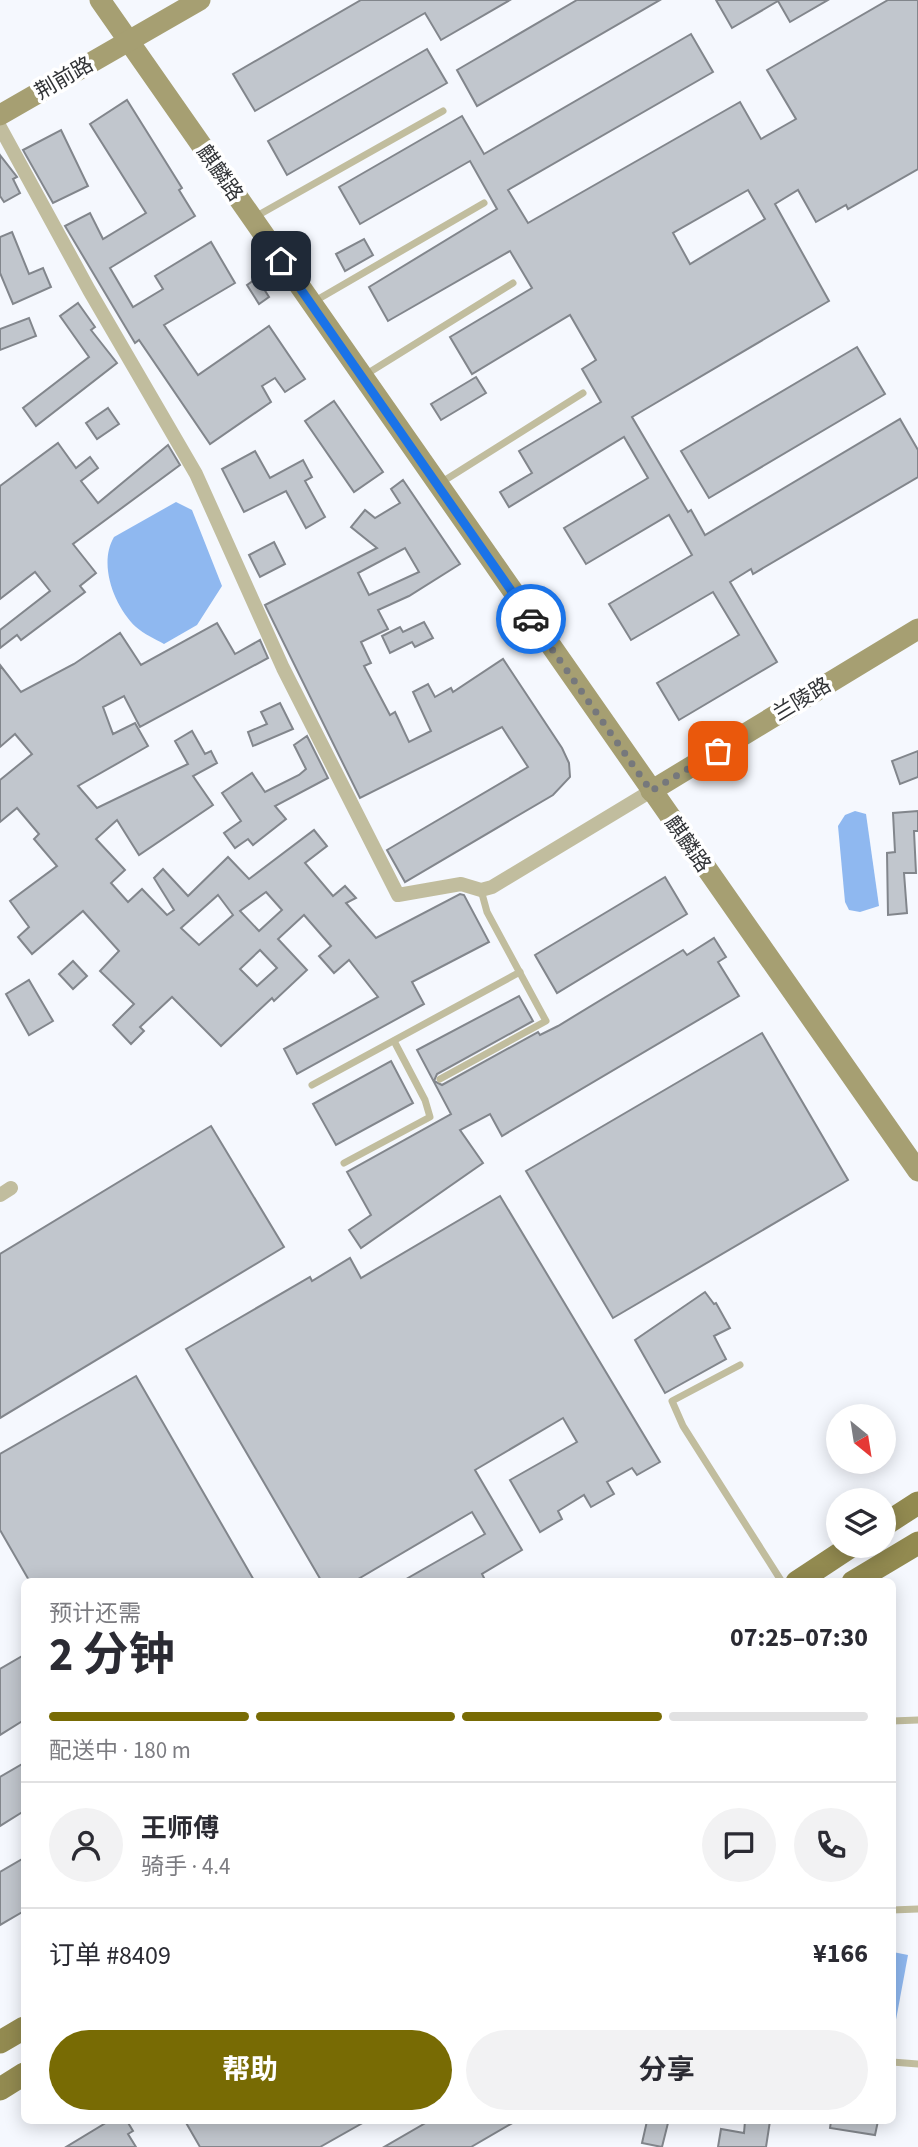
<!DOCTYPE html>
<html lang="zh">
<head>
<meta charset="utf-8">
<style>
	body { margin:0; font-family:"Source Sans 3","Noto Sans SC",sans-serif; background:#f2f2f3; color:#2b2b33; height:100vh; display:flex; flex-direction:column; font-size:26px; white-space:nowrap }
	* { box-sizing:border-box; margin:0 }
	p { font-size:23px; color:#7c7c81 }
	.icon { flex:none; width:38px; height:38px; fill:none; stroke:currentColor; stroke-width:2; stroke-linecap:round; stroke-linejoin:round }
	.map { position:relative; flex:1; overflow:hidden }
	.sheet { position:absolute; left:21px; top:1578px; width:875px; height:546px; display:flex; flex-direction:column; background:#fff; border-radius:10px; box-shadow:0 4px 18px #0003 }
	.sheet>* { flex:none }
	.needle { width:46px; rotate:150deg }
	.tools { position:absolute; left:826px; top:1404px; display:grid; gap:14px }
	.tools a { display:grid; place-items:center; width:70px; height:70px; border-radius:50%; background:#fff; box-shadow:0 4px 18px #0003; font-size:35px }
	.pin { position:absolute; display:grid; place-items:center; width:60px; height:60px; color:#fff; margin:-30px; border-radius:14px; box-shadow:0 4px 10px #0006 }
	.courier { position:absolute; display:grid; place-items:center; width:70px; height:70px; margin:-35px; border:5px solid #1a73e8; border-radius:50%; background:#fff; color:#222; box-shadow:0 2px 9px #0007 }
	.overview em { font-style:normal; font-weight:700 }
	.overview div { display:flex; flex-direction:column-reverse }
	.overview { display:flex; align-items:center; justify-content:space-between; height:119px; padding:0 28px }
	h1 { font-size:46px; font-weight:700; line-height:52px }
	.bar { display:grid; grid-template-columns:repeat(4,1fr); gap:10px 7px; align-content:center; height:84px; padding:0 28px }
	.bar i { height:9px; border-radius:5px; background:#e1e1e2 }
	.bar .current { background:#786b04 }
	.bar p { grid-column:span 4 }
	.line { display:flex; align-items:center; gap:18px; padding:0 28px; border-top:2px solid #e1e1e2 }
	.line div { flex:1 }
	.round { display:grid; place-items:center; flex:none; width:74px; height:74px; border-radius:37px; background:#f2f2f3 }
	.cta { display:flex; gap:14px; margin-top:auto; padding:14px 28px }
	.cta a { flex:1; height:80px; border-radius:42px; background:#786b04; color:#fff; font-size:28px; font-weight:700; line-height:80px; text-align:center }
	.cta a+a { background:#f2f2f3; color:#2b2b33 }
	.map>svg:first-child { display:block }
	.water { fill:#8fb8f0 }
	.building { fill:#c1c6cd; stroke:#82868c; stroke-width:2; fill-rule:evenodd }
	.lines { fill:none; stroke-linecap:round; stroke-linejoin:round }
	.lane { stroke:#c1bd9e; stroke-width:7 }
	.street { stroke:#c1bd9e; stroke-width:14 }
	.secondary { stroke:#a69f72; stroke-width:21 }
	.primary { stroke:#928a50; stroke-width:23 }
	.done { stroke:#76787c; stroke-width:7; stroke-dasharray:0 12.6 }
	.route { stroke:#1a73e8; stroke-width:9 }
	.labels { text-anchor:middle; stroke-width:7; stroke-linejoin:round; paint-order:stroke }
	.street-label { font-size:21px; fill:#313336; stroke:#fff }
</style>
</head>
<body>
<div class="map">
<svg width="918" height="2147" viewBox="0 0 918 2147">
	<rect width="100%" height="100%" fill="#f5f8fe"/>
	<g class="water">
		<path d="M 176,502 L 192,510 L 222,586 L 197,625 L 164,644 C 155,639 144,634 136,627 C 114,606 98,564 114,537 Z"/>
		<path d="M 855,811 L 866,814 L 879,906 L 860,912 L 849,910 L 845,902 L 838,826 L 845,815 Z"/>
		<path d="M 893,1952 L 908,1955 L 893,2036 L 892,2036 Z"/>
	</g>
	<g class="building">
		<path d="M 361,0 L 510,0 L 441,40 L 425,13 L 255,111 L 233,74 Z"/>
		<path d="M 577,0 L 660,0 L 477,106 L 457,70 Z"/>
		<path d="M 716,0 L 828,0 L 790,22 L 778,1 L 732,28 Z"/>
		<path d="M 888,0 L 918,0 L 918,169 L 848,209 L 846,205 L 816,222 L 798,190 L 775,204 L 829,301 L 632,417 L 688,512 L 691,510 L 705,535 L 900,419 L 918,450 L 918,477 L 753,574 L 751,569 L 730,582 L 777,662 L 679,720 L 657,683 L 739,635 L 713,592 L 631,640 L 609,604 L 692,555 L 669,515 L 586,564 L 564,528 L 648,478 L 624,437 L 509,507 L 500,492 L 532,473 L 519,451 L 601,402 L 582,369 L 596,360 L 570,315 L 472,374 L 450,337 L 532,288 L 510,251 L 388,321 L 369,287 L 497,209 L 470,161 L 360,224 L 339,187 L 462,116 L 484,154 L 691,34 L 713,72 L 508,190 L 528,223 L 740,102 L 761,139 L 796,119 L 767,70 ZM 748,190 L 765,219 L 690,264 L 673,233 Z"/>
		<path d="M 427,49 L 447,83 L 287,175 L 268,141 Z"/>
		<path d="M 127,100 L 182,188 L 179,190 L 195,216 L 110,268 L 133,307 L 163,289 L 155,276 L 211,242 L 235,283 L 164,325 L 198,375 L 269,326 L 305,379 L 285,392 L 275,378 L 262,386 L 271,402 L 210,444 L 139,340 L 135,343 L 65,226 L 90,213 L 103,239 L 146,213 L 90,124 Z"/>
		<path d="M 61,130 L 88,186 L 53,203 L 23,150 Z"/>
		<path d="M 0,155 L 17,177 L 13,179 L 20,193 L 4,202 L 0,196 Z"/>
		<path d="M 12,232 L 29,274 L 43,268 L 51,287 L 13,304 L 0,273 L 0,237 Z"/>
		<path d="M 364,239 L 373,255 L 345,271 L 336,254 Z"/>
		<path d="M 257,278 L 269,297 L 259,304 L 247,285 Z"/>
		<path d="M 78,303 L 95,327 L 91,330 L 117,363 L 36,426 L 23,408 L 89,357 L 60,316 Z"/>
		<path d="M 29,318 L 36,336 L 0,350 L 0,329 Z"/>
		<path d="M 857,347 L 885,394 L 709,498 L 681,451 Z"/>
		<path d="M 476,377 L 486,393 L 441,420 L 431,404 Z"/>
		<path d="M 334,401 L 383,472 L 354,492 L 305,421 Z"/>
		<path d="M 108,408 L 119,424 L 97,439 L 86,423 Z"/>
		<path d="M 58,443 L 76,468 L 90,457 L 98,468 L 81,481 L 98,503 L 168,445 L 180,465 L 73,544 L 96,573 L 80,586 L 85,592 L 21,640 L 17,635 L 0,648 L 0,630 L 50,591 L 35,572 L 0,599 L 0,486 Z"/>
		<path d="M 255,451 L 270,478 L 303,460 L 312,477 L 305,481 L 325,517 L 306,528 L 286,491 L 244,512 L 222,469 Z"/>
		<path d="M 403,480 L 460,564 L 409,596 L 378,610 L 388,629 L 361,642 L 371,663 L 364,666 L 390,715 L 395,712 L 409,742 L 431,731 L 413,692 L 428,684 L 435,697 L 451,688 L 453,692 L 503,659 L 562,748 L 569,763 L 570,777 L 553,795 L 405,882 L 387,850 L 528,767 L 502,727 L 360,798 L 265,605 L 377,548 L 351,527 L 365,510 L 375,518 L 400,503 L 391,489 ZM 405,548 L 419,572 L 369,595 L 358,573 Z"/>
		<path d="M 274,542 L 285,564 L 260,577 L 249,555 Z"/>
		<path d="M 424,622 L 433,638 L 415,647 L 412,642 L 390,653 L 382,636 L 400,627 L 403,632 Z"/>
		<path d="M 217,623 L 235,654 L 260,640 L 268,658 L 140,727 L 124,696 L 103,707 L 113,734 L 135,723 L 148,746 L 78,786 L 97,808 L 188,764 L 175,741 L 192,731 L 205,754 L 211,751 L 217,763 L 193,776 L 213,805 L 139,855 L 117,820 L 96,839 L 125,870 L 111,883 L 128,902 L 142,889 L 167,915 L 174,910 L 154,878 L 163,869 L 188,896 L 228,857 L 249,879 L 314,830 L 327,846 L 305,863 L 333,896 L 345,886 L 356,898 L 346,903 L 376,938 L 460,894 L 464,895 L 489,942 L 412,982 L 424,1004 L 297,1074 L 284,1049 L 378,997 L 349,960 L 334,973 L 319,956 L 331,946 L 304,915 L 278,939 L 307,970 L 274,1001 L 272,998 L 221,1046 L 172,997 L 140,1027 L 144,1031 L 131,1044 L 113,1025 L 134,1004 L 100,971 L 119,951 L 83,911 L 32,954 L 18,937 L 29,927 L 10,901 L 57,866 L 34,839 L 39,834 L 17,808 L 0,822 L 0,780 L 32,754 L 15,734 L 0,747 L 0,665 L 21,692 L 74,664 L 120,633 L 141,665 ZM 266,892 L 282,910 L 259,931 L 240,911 ZM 218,895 L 233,915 L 199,945 L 181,928 ZM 260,950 L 277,968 L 257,986 L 240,969 Z"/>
		<path d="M 280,703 L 293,729 L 253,746 L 248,732 L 267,724 L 261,712 Z"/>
		<path d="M 307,736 L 328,778 L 275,806 L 286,819 L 253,845 L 248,839 L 235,848 L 224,833 L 241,821 L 222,793 L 252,773 L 265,792 L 299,775 L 306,769 L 294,745 Z"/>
		<path d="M 918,751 L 918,777 L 900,784 L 892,761 Z"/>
		<path d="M 918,811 L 918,831 L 914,831 L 916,873 L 904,873 L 907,913 L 888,915 L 887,853 L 895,852 L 893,813 Z"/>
		<path d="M 665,877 L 687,914 L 557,993 L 535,955 Z"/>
		<path d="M 714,938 L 726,957 L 718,962 L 739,996 L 502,1136 L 490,1114 L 460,1130 L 483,1163 L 361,1248 L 349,1230 L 371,1215 L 347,1172 L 451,1114 L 417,1050 L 519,996 L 533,1021 L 437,1074 L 434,1081 L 442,1085 L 538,1032 L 540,1035 L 558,1026 L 683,950 L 687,955 Z"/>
		<path d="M 73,961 L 87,976 L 73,989 L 59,974 Z"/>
		<path d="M 29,980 L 53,1021 L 29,1035 L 6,994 Z"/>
		<path d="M 762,1033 L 848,1180 L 613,1318 L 526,1171 Z"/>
		<path d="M 391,1061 L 413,1103 L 336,1145 L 313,1104 Z"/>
		<path d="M 211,1126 L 284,1247 L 0,1418 L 0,1254 Z"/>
		<path d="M 500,1196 L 660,1462 L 637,1475 L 632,1468 L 607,1482 L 614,1494 L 591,1507 L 584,1495 L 558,1511 L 562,1519 L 540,1532 L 510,1480 L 577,1442 L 563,1418 L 475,1470 L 522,1550 L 482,1574 L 486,1582 L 401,1582 L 485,1534 L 472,1512 L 353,1582 L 322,1582 L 186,1349 L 310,1277 L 312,1281 L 350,1258 L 361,1278 Z"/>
		<path d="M 705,1292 L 714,1304 L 716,1303 L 730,1328 L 714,1336 L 726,1359 L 665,1393 L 635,1340 Z"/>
		<path d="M 136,1376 L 255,1582 L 30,1582 L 0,1530 L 0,1454 Z"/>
		<path d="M 24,1655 L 24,1720 L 0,1735 L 0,1669 Z"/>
		<path d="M 24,1763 L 24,1811 L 0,1826 L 0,1777 Z"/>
		<path d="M 24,1858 L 24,1911 L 0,1925 L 0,1872 Z"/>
		<path d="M 109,2121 L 127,2121 L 133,2131 L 128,2134 L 136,2147 L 66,2147 Z"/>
		<path d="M 185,2121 L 366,2121 L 320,2147 L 200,2147 Z"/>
		<path d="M 429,2121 L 516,2121 L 471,2147 L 384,2147 Z"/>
		<path d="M 647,2121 L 668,2123 L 662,2147 L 642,2143 Z"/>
		<path d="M 745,2121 L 770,2121 L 766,2147 L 718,2147 L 721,2129 L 744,2133 Z"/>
		<path d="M 831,2121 L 878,2121 L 875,2135 L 830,2128 Z"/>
	</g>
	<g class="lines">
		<g class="lane">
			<path d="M 255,217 L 443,111"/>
			<path d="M 315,301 L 484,203"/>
			<path d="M 365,375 L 513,283"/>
			<path d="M 442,482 L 583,393"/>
			<path d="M 440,1079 L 546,1021 L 487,912 L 481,890"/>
			<path d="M 312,1085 L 520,972"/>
			<path d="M 344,1163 L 430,1117 L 425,1100 L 394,1041"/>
			<path d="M 740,1365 L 672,1401 L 683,1426 L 782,1582"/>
			<path d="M 892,1721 L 918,1720"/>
			<path d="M 892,1910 L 918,1909"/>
			<path d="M 892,2062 L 918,2064"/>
		</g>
		<g class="street">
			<path d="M 0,127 L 89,290 L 196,474 L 283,668 L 398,895 L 461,884 L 481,890 L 492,887 L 651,791"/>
			<path d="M 0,1195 L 11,1188"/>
		</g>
		<g class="secondary">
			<path d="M 100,0 L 918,1171"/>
			<path d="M 0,115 L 200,0"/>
			<path d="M 651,791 L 918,629"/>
		</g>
		<g class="primary">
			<path d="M 884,1525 L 918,1503"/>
			<path d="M 797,1582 L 853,1545"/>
			<path d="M 853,1582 L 918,1543"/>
			<path d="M 0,2042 L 24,2028"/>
			<path d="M 0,2089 L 24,2074"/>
		</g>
	</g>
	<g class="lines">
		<path class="done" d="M 531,619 L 651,791 L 718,751"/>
		<path class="route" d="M 281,261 L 531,619"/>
	</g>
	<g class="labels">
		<g class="street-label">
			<text transform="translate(64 78) rotate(-30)" y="7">荆前路</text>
			<text transform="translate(220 173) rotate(55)" y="7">麒麟路</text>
			<text transform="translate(802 699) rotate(-31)" y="7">兰陵路</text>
			<text transform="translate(688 844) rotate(55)" y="7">麒麟路</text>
		</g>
	</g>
</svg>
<div class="tools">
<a><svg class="needle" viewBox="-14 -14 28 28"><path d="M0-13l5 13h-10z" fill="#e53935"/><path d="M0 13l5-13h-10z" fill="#7c7c81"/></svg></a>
<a><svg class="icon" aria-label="layers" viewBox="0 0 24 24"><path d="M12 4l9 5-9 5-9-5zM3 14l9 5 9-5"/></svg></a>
</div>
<div class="pin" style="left:718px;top:751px;background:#ea580c"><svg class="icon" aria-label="bag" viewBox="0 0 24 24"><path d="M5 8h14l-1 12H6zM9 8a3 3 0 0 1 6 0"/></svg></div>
<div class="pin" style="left:281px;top:261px;background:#1f2937"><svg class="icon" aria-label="home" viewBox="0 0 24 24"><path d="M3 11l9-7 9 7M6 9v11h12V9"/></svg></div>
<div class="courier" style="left:531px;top:619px"><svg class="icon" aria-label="car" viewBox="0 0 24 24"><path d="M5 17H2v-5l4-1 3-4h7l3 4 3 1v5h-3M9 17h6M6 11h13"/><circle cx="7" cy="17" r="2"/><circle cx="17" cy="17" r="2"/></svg></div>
<section class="sheet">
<div class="overview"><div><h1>2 分钟</h1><p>预计还需</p></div><em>07:25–07:30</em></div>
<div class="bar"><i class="current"></i><i class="current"></i><i class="current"></i><i></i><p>配送中 · 180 m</p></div>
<div class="line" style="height:126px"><a class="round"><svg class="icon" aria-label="person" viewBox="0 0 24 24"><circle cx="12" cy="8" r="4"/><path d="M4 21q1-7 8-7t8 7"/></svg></a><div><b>王师傅</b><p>骑手 · 4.4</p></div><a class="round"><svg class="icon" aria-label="chat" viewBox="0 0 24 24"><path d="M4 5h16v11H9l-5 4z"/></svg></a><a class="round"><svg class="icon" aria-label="phone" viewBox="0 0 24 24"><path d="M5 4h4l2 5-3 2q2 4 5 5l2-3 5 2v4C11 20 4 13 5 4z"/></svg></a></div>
<div class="line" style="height:91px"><div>订单 #8409</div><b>¥166</b></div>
<div class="cta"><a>帮助</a><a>分享</a></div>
</section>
</div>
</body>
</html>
